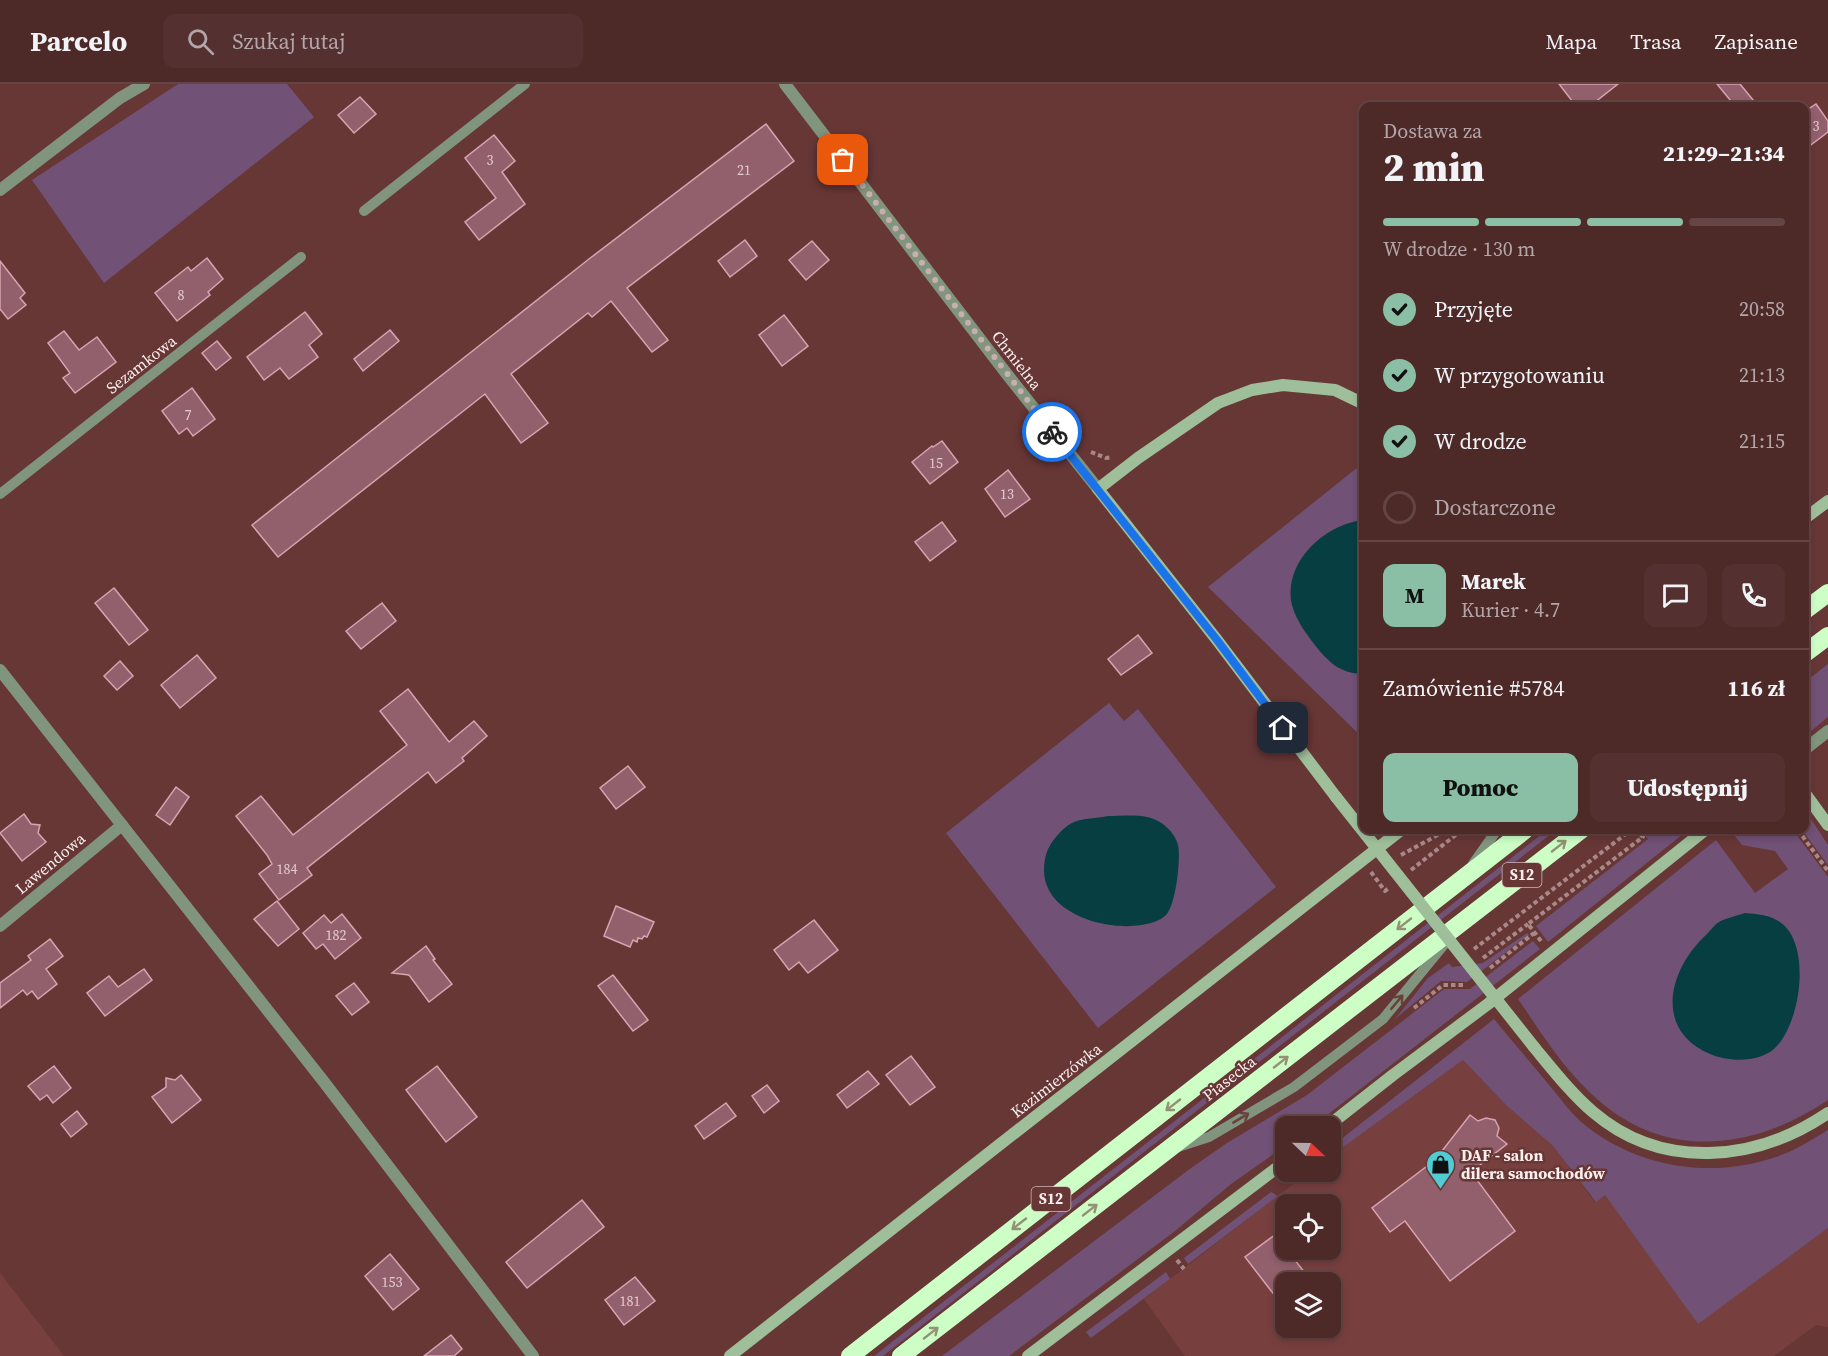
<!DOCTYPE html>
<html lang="pl">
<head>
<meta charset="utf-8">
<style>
	body { margin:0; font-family:"Source Serif 4",serif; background:#543130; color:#f1f3f6; height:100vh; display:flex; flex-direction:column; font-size:22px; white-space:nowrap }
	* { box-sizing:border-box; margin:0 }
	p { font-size:20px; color:#b3a6a8 }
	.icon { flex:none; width:33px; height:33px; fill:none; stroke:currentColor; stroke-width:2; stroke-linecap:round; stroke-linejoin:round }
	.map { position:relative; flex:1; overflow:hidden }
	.panel { position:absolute; left:1359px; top:18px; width:450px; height:732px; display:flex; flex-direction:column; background:#4d2928; border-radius:12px; box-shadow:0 3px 9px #0003,0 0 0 2px #644545 }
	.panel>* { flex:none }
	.needle { width:39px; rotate:112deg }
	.controls { position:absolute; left:1275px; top:1032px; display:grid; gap:12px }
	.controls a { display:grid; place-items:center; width:66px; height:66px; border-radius:12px; background:#4d2928; box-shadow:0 3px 9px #0003,0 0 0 2px #644545; font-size:30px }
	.pin { position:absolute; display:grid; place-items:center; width:51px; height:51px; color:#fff; margin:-26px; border-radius:12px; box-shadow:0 3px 9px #0006 }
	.courier { position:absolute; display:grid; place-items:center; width:60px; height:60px; margin:-30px; border:4px solid #1a73e8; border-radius:50%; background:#fff; color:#222; box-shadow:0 2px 8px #0007 }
	.headline em { font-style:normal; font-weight:800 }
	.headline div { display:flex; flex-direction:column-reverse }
	.headline { display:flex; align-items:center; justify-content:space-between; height:102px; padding:0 24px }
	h1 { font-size:39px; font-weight:800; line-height:45px }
	.bar { display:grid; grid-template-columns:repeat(4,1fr); gap:9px 6px; align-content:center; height:72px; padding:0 24px }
	.bar i { height:8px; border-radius:4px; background:#644545 }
	.bar .selected { background:#8abfa5 }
	.bar p { grid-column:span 4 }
	.line { display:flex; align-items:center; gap:15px; padding:0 24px; border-top:2px solid #644545 }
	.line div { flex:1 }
	.round { display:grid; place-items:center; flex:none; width:63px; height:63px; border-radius:12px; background:#543130 }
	ol { padding:0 24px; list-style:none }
	li { display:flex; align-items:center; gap:18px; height:66px }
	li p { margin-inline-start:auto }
	li .icon { padding:6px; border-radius:50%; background:#8abfa5; color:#111; stroke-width:4 }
	li:last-child { color:#b3a6a8 }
	li i { width:33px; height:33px; border:3px solid #644545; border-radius:50% }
	.button { display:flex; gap:12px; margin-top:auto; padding:12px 24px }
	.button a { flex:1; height:69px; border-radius:12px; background:#8abfa5; color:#111; font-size:24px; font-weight:800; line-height:69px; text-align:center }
	.button a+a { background:#543130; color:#f1f3f6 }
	header { display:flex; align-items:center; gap:36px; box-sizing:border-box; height:84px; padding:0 30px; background:#4d2928; border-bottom:2px solid #644545 }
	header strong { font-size:28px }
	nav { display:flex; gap:33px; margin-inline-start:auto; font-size:21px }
	.search { width:420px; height:54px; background:#543130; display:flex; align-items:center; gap:15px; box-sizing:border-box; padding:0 21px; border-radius:12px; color:#b3a6a8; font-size:22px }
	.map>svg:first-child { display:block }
	.built { fill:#77403f; fill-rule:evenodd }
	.green { fill:#715176 }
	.water { fill:#063e42 }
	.building { fill:#925f6d; stroke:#d9a2b0; stroke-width:1.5 }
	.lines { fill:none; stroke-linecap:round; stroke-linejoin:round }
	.path { stroke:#a98988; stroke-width:4; stroke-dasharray:4.5 3; stroke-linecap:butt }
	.lane { stroke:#80947e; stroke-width:10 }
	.street { stroke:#80947e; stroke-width:12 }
	.secondary { stroke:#9fbf9b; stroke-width:12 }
	.highway { stroke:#ccfec6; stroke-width:18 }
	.secondary-bridge { stroke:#9fbf9b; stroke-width:12 }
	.oneway { stroke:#949177 }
	.oneway2 { stroke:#6a403d }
	.done { stroke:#c8afae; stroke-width:6; stroke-dasharray:0 10.8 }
	.route { stroke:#1a73e8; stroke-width:8 }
	.labels { text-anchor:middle; stroke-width:5; stroke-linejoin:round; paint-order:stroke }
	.number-label { font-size:14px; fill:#e2cbce }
	.shield { fill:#673736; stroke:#cfb8b7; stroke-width:1.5 }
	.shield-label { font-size:15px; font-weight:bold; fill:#fcefee }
	.street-label { font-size:16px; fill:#fcefee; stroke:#673736 }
	.poi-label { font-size:16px; font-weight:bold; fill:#fcefee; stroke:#673736; text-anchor:start }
</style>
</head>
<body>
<header>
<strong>Parcelo</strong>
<div class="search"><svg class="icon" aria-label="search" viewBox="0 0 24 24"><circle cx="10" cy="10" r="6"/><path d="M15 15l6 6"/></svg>Szukaj tutaj</div>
<nav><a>Mapa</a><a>Trasa</a><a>Zapisane</a></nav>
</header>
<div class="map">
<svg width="1828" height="1272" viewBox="0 0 1828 1272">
	<rect width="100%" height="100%" fill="#673736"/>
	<g class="built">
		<path d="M 1463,976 L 1507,1022 L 1553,1062 L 1595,1118 L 1605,1111 L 1698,1239 L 1828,1144 L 1828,1243 L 1816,1241 L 1774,1272 L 1185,1272 L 1144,1215 L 1309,1088 L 1330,1088 L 1331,1072 ZM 1286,1120 L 1330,1120 L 1330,1166 L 1286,1166 ZM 1286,1198 L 1330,1198 L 1330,1244 L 1286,1244 Z"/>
		<path d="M 0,1189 L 64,1272 L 0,1272 Z"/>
	</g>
	<g class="green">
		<path d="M 178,0 L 287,0 L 314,33 L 104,199 L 32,96 Z"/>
		<path d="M 1363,379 L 1363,654 L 1208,503 Z"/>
		<path d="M 1828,580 L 1828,633 L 1805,652 L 1805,598 Z"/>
		<path d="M 1109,619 L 1124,637 L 1138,625 L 1276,803 L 1098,944 L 946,749 Z"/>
		<path d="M 1805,726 L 1828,761 L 1828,781 L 1802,746 L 1804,746 Z"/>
		<path d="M 1547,746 L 1556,746 L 883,1272 L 874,1272 Z"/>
		<path d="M 1641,746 L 1688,746 L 1548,858 L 1536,842 L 1648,755 Z"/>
		<path d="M 1730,746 L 1793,746 L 1828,793 L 1828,1016 C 1760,1062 1677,1077 1608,1024 C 1570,995 1544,953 1518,915 L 1716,756 L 1755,809 L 1788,785 L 1775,767 L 1742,761 Z"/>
		<path d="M 1527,849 L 1529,851 L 1467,898 L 1441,897 L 1395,935 L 1428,894 L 1449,879 L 1452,883 L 1483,879 Z"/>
		<path d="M 1533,857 L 1540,865 L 1313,1042 L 1286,1042 L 1285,1062 L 1231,1100 L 1175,1147 L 1009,1272 L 942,1272 L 1191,1084 L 1227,1059 L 1307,1011 L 1444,905 L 1470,905 Z"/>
		<path d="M 1494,935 C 1512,957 1531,979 1549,1001 C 1561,1015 1572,1031 1586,1042 C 1639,1084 1712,1095 1776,1073 C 1795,1067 1811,1056 1828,1046 L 1828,1144 L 1698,1240 L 1605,1111 L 1596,1118 L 1553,1062 L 1507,1022 L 1463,976 L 1331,1072 L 1331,1063 Z"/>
		<path d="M 1271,1108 L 1278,1112 L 1188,1180 L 1184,1174 Z"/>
		<path d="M 1166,1188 L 1170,1195 L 1091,1254 L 1086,1248 Z"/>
	</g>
	<g class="water">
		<path d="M 1363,436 L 1364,436 L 1363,590 C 1341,589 1332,581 1318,565 C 1308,552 1296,537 1292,521 C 1283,478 1324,441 1363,436 Z"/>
		<path d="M 1108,732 C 1124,732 1144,729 1158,737 C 1167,742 1175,750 1178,761 C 1181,774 1176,821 1166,831 C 1160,837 1149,840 1141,841 C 1106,847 1045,830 1044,787 C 1044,774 1047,763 1056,753 C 1061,747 1069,739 1077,737 C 1086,734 1098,734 1108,732 Z"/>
		<path d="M 1745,829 C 1757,830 1770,831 1780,838 C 1812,860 1801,939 1775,964 C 1759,979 1729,978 1710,970 C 1653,946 1669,885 1706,851 C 1710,847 1714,841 1719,838 C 1726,834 1737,832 1745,829 Z"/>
	</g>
	<g class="building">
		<path d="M 1559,0 L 1618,0 L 1590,22 L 1576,22 Z"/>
		<path d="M 1717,0 L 1740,0 L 1758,22 L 1735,22 Z"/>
		<path d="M 360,13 L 376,30 L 354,49 L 338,31 Z"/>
		<path d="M 1816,20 L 1828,37 L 1828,48 L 1804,66 L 1804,28 Z"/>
		<path d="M 766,40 L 794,77 L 627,204 L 668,256 L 652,268 L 611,217 L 592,233 L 588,229 L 511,290 L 548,339 L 521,359 L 485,310 L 278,473 L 252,441 L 589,175 Z"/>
		<path d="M 494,51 L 515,77 L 502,88 L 525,120 L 479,156 L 465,138 L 496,114 L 465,74 Z"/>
		<path d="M 745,156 L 757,172 L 730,193 L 718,177 Z"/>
		<path d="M 812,157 L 829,176 L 806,196 L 789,176 Z"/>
		<path d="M 207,174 L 223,195 L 208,208 L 210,211 L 177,237 L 155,209 L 188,183 L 191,187 Z"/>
		<path d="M 0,177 L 25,209 L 20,214 L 26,221 L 8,235 L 0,225 Z"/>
		<path d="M 305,228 L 322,250 L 309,261 L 318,273 L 289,295 L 280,284 L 264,296 L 247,273 Z"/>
		<path d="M 784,231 L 808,262 L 782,282 L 759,251 Z"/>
		<path d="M 390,246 L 399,257 L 363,287 L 354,275 Z"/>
		<path d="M 64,247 L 79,266 L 97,253 L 116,278 L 75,309 L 63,294 L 70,289 L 48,259 Z"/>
		<path d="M 217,257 L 231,274 L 216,286 L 202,269 Z"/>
		<path d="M 192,304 L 215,335 L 193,352 L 187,344 L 179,350 L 162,327 Z"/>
		<path d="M 942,357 L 958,378 L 930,400 L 912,378 L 932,362 L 933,363 Z"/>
		<path d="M 1008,386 L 1030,415 L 1005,433 L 985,405 Z"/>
		<path d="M 942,438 L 956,457 L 930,477 L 915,458 Z"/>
		<path d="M 114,504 L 148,546 L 129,561 L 95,519 Z"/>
		<path d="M 382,519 L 396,537 L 361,565 L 346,547 Z"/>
		<path d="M 1138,551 L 1152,569 L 1121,591 L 1108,575 Z"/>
		<path d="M 197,571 L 216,594 L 180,624 L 161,601 Z"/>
		<path d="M 120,577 L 133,592 L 117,606 L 104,592 Z"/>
		<path d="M 408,605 L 449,658 L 474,637 L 487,652 L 462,674 L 464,677 L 436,699 L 428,688 L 307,784 L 312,791 L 279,816 L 259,790 L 272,780 L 267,771 L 236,732 L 261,712 L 293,751 L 407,661 L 380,627 Z"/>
		<path d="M 628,682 L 645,703 L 616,725 L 600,704 Z"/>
		<path d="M 176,703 L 189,713 L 170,741 L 156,731 Z"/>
		<path d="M 24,730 L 31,740 L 40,741 L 38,749 L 46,758 L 22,777 L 0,749 Z"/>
		<path d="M 277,817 L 299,845 L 278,862 L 254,835 Z"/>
		<path d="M 616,822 L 654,838 L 647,853 L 644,852 L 642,855 L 638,854 L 637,858 L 633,856 L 630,863 L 604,852 Z"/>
		<path d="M 342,830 L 361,854 L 335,875 L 323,860 L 316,865 L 303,849 L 324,831 L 331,839 Z"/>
		<path d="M 814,836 L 838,866 L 808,889 L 799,878 L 789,886 L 774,866 Z"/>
		<path d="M 50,855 L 63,872 L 46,885 L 57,900 L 38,915 L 32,907 L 27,911 L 23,906 L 0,924 L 0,899 L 31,876 L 28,872 Z"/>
		<path d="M 426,862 L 435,875 L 433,876 L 452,900 L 429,918 L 409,891 L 392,889 Z"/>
		<path d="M 144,885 L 152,896 L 105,932 L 87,909 L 109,892 L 118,903 Z"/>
		<path d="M 613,891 L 648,936 L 633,947 L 598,902 Z"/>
		<path d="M 354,899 L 369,918 L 352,931 L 336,912 Z"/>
		<path d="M 911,972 L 935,1003 L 910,1021 L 886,991 Z"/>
		<path d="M 54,982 L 71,1004 L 53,1019 L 47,1011 L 40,1016 L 28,1002 Z"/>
		<path d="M 437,982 L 477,1033 L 446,1058 L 406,1006 Z"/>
		<path d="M 868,987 L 879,1000 L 847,1024 L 837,1011 Z"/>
		<path d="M 181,991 L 201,1016 L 172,1039 L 152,1013 L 166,1003 L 166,994 L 175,996 Z"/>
		<path d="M 767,1001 L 779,1017 L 764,1029 L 752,1012 Z"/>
		<path d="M 726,1019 L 736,1032 L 704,1055 L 695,1042 Z"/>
		<path d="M 77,1027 L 87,1040 L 71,1053 L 61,1040 Z"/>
		<path d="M 1470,1031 L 1478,1037 L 1486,1034 L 1495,1036 L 1499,1044 L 1497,1052 L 1507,1060 L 1471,1088 L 1515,1147 L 1450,1197 L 1405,1137 L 1390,1148 L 1372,1124 L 1435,1076 Z"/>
		<path d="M 582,1116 L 604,1143 L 527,1204 L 506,1178 Z"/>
		<path d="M 1276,1150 L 1286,1166 L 1287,1166 L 1312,1198 L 1286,1198 L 1286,1226 L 1245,1173 Z"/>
		<path d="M 390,1170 L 419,1205 L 393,1226 L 365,1192 Z"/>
		<path d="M 635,1193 L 655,1217 L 624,1241 L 605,1216 Z"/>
		<path d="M 451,1251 L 462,1265 L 454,1272 L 424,1272 Z"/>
	</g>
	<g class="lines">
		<g class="path">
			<path d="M 1091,368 L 1106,374 L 1112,373"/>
			<path d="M 1798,746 L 1828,787"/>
			<path d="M 1401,771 L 1447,746"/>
			<path d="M 1411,786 L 1462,746"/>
			<path d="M 1371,788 L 1385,807 L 1389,804"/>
			<path d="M 1541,857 L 1528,840 L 1643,753 L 1636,746"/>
			<path d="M 1474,865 L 1631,746"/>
			<path d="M 1483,874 L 1528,840"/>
			<path d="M 1490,884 L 1534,849"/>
			<path d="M 1414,924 L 1443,901 L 1464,901"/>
			<path d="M 1177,1176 L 1184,1185"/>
		</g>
		<g class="lane">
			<path d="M 364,127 L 525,0"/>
			<path d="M 0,410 L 301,173"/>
			<path d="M 1473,780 L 1497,746"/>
			<path d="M 1178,1063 L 1209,1053 L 1294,1003 L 1383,935 L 1447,857"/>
		</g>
		<g class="street">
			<path d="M 785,0 L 1006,289 L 1098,405"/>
			<path d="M 0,106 L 120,14 L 144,0"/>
			<path d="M 0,586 L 324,998 L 533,1272"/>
			<path d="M 1804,666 L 1828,647"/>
			<path d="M 0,842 L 122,741"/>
		</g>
		<g class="secondary">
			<path d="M 1804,435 L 1828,417"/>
			<path d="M 1804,708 L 1828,741"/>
			<path d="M 1336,713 L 1217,556 L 1098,405 L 1138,374 L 1218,319 L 1252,306 L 1283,301 L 1335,306 L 1364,320"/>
			<path d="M 1534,963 C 1553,986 1571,1009 1593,1028 C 1662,1087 1756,1078 1828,1029"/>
			<path d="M 1328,1042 L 1393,991 L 1488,920 L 1705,746"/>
			<path d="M 730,1272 L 1401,746"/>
			<path d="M 1028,1272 L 1286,1077"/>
		</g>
		<g class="highway">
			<path d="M 1804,527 L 1828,509"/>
			<path d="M 1804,570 L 1828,552"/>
			<path d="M 850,1272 L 1525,746"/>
			<path d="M 901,1272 L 1581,746"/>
		</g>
		<path class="secondary-bridge" d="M 1336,713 L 1534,963"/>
	</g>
	<defs><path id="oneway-shaft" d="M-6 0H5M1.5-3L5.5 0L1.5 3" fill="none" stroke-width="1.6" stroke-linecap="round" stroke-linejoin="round" transform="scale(1.5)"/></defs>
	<g class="oneway">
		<use href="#oneway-shaft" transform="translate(1559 762) rotate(-38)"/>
		<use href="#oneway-shaft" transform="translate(1404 840) rotate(142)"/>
		<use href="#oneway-shaft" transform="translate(1281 978) rotate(-38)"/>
		<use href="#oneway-shaft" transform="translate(1173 1021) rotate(142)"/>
		<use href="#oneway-shaft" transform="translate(1090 1126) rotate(-38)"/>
		<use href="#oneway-shaft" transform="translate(1019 1140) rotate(142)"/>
		<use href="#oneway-shaft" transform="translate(931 1249) rotate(-38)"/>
	</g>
	<g class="oneway2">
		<use href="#oneway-shaft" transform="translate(1397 918) rotate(-50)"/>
		<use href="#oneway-shaft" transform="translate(1241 1034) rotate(-31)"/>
	</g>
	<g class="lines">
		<path class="done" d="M 843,76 L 1052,348"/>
		<path class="route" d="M 1052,348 L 1217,556 L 1283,644"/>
	</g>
	<defs>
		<symbol id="shop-pin" viewBox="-11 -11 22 30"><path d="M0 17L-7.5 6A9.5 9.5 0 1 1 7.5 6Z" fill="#51ccd5" stroke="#673736"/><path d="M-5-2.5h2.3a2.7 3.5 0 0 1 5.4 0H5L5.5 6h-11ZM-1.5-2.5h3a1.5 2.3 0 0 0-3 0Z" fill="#111"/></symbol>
	</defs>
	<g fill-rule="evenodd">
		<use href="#shop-pin" x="1424" y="1064" width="33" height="45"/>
	</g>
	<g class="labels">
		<g class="number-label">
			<text x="1816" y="47">3</text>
			<text x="490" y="81">3</text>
			<text x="744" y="91">21</text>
			<text x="181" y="216">8</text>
			<text x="188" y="336">7</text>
			<text x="936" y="384">15</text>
			<text x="1007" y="415">13</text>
			<text x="287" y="790">184</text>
			<text x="336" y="856">182</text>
			<text x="392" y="1203">153</text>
			<text x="630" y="1222">181</text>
		</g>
		<g class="shield">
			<rect x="1502.5" y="779" width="39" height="24" rx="4.5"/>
			<rect x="1031.5" y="1103" width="39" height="24" rx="4.5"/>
		</g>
		<g class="shield-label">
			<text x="1522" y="796">S12</text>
			<text x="1051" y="1120">S12</text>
		</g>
		<g class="street-label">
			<text transform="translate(1017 276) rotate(52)" y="6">Chmielna</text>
			<text transform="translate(141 280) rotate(-38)" y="6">Sezamkowa</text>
			<text transform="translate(50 779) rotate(-40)" y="6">Lawendowa</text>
			<text transform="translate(1229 994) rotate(-38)" y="6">Piasecka</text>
			<text transform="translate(1056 996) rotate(-38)" y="6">Kazimierzówka</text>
		</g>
		<g class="poi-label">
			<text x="1461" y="1077">DAF - salon<tspan x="1461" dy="18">dilera samochodów</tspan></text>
		</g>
	</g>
</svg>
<div class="controls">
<a><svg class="needle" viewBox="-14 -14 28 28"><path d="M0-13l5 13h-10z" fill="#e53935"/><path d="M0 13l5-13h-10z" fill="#b3a6a8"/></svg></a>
<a><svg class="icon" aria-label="locate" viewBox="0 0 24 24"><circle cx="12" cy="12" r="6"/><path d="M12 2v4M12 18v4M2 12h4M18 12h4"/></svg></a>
<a><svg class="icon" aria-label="layers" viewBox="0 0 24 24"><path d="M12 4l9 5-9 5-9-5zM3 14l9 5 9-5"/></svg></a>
</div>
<div class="pin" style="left:843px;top:76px;background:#ea580c"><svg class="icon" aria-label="bag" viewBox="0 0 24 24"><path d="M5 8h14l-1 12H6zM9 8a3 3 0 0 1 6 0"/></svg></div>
<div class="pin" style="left:1283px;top:644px;background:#1f2937"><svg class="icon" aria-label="home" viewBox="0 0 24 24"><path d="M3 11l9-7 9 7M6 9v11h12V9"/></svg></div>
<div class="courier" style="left:1052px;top:348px"><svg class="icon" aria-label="bike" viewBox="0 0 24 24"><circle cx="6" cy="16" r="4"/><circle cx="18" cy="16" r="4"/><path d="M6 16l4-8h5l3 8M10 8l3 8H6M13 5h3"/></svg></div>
<section class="panel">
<div class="headline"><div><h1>2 min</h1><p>Dostawa za</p></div><em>21:29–21:34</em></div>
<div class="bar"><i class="selected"></i><i class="selected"></i><i class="selected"></i><i></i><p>W drodze · 130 m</p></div>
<ol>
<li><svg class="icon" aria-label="check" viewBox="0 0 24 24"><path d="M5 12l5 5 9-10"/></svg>Przyjęte<p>20:58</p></li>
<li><svg class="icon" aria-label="check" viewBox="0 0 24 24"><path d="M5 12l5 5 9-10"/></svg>W przygotowaniu<p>21:13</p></li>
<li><svg class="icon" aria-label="check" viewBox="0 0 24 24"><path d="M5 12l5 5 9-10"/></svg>W drodze<p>21:15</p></li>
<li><i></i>Dostarczone</li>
</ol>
<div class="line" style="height:108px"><b class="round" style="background:#8abfa5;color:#111">M</b><div><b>Marek</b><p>Kurier · 4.7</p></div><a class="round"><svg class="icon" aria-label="chat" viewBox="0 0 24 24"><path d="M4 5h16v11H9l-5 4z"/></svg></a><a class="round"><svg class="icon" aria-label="phone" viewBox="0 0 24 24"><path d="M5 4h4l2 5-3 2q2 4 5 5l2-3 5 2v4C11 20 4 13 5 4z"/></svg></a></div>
<div class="line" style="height:78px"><div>Zamówienie #5784</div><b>116 zł</b></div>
<div class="button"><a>Pomoc</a><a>Udostępnij</a></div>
</section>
</div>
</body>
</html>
